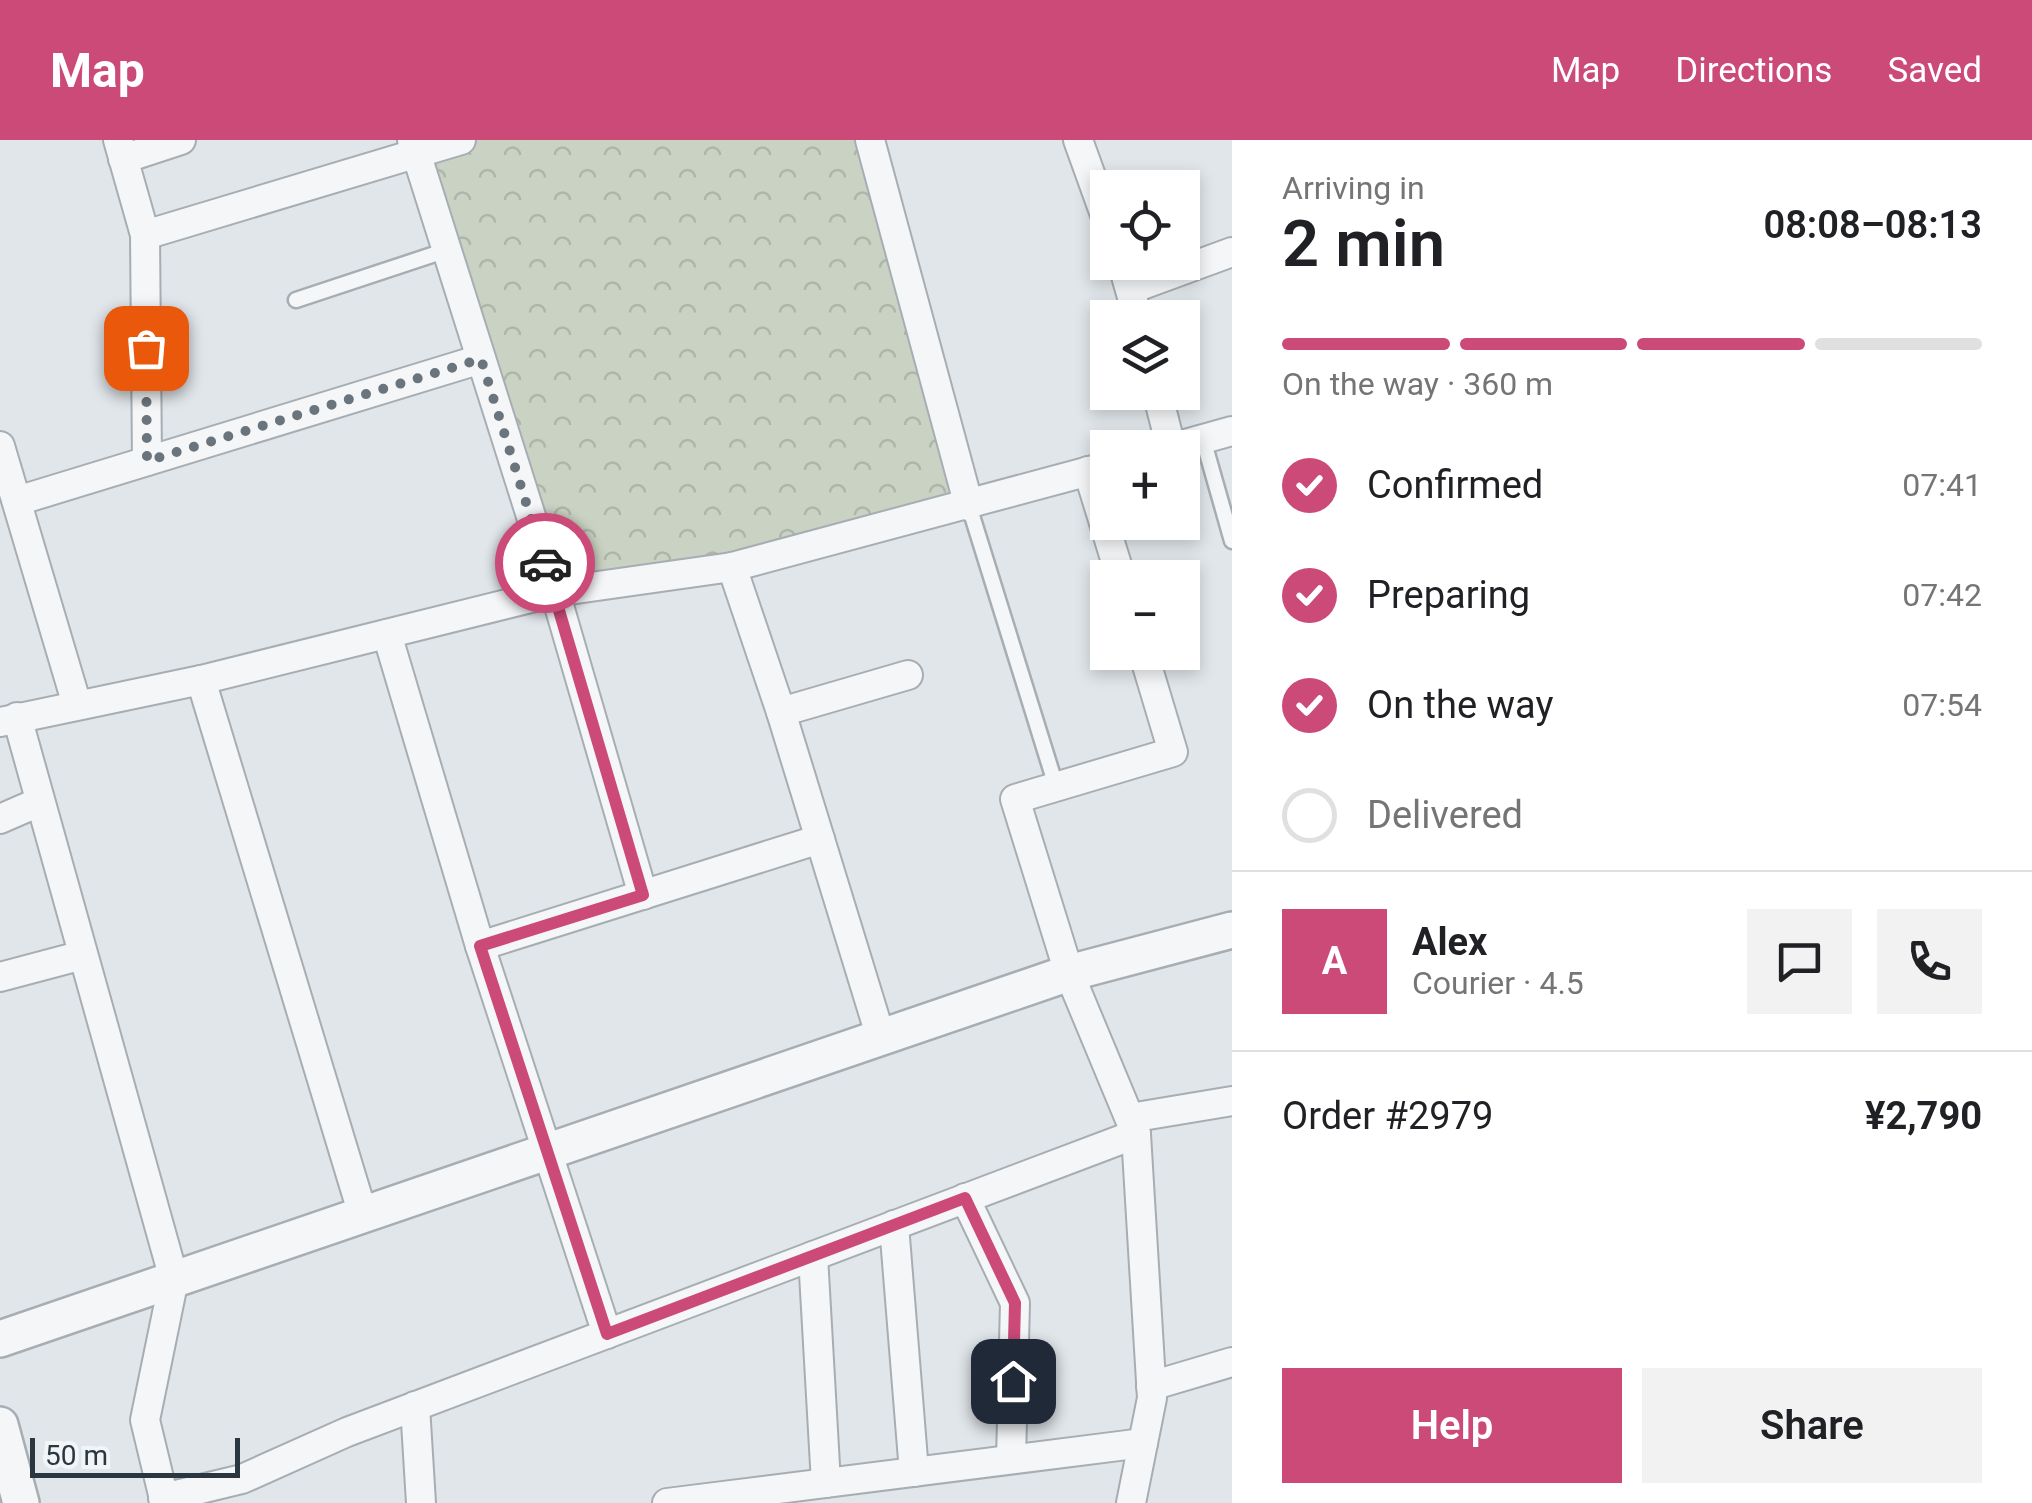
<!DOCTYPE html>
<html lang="en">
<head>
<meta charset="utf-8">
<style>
	body { margin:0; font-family:Roboto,sans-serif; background:#f2f2f2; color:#202124; height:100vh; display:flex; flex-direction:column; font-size:38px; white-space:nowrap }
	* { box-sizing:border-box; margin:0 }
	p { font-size:32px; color:#757577 }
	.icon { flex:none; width:55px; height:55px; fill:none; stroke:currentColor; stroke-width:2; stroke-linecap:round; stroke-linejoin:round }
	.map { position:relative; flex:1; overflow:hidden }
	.sheet { display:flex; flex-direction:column; background:#fff; width:800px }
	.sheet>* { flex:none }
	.controls { position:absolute; left:1090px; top:30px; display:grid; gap:20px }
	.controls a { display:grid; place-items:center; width:110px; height:110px; border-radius:0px; background:#fff; box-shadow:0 5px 15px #0003; font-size:50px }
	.scale { position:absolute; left:30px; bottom:25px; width:210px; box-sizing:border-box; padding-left:10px; border:5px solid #2a3741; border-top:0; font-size:28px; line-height:35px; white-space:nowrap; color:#2a3741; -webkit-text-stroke:8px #f1f5f7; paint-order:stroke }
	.pin { position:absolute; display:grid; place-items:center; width:85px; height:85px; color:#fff; margin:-42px; border-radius:20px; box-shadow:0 5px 15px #0006 }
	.courier { position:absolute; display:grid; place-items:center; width:100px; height:100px; margin:-50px; border:8px solid #cb4a78; border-radius:50%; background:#fff; color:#222; box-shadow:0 2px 12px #0007 }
	.overview em { font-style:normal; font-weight:600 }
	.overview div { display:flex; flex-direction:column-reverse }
	.overview { display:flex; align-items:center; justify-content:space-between; height:170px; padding:0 50px }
	h1 { font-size:65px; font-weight:600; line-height:75px }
	.bar { display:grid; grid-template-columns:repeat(4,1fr); gap:15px 10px; align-content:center; height:120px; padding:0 50px }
	.bar i { height:12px; border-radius:8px; background:#e0e0e0 }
	.bar .active { background:#cb4a78 }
	.bar p { grid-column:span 4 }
	.line { display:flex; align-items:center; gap:25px; padding:0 50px; border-top:2px solid #e0e0e0 }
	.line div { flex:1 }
	.round { display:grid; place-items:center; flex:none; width:105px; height:105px; border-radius:0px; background:#f2f2f2 }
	ol { padding:0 50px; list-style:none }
	li { display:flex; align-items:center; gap:30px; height:110px }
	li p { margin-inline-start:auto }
	li .icon { padding:10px; border-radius:50%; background:#cb4a78; color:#fff; stroke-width:4 }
	li:last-child { color:#757577 }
	li i { width:55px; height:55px; border:5px solid #e0e0e0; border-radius:50% }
	.action { display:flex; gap:20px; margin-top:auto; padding:20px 50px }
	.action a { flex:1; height:115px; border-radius:0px; background:#cb4a78; color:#fff; font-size:40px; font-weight:600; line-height:115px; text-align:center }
	.action a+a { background:#f2f2f2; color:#202124 }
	header { display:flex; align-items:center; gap:60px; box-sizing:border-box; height:140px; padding:0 50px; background:#cb4a78; color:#fff }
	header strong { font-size:48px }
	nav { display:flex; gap:55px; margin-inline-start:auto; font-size:35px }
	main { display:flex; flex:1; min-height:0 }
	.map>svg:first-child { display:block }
	.forest { fill:url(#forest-crowns) }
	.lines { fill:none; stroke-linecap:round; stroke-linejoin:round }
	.service-casing { stroke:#a6aeb4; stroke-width:19 }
	.minor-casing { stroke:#a6aeb4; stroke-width:32 }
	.tertiary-casing { stroke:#a6aeb4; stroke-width:40 }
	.service { stroke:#f4f6f8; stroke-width:14 }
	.minor { stroke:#f4f6f8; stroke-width:28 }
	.tertiary { stroke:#f4f6f8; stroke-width:35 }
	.done { stroke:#6a747c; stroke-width:10; stroke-dasharray:0 18 }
	.route { stroke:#cb4a78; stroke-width:12 }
</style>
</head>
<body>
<header>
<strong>Map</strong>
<nav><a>Map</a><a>Directions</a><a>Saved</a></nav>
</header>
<main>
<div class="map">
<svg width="1232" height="1363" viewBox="0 0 1232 1363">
	<defs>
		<pattern id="forest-crowns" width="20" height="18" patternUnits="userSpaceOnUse" patternTransform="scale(2.5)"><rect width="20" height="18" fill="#cad3c3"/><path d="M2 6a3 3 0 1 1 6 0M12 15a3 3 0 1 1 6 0" fill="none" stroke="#aeb6a9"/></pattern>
	</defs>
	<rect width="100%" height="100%" fill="#e1e6ea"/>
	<path class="forest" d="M 461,0 L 871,0 L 969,366 L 555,452 L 416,13 Z"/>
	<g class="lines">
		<defs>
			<g id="service">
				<path d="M 296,160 L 447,110"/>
				<path d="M 1203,299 L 1232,401"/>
				<path d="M 969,366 L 1056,646"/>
			</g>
			<g id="minor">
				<path d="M 118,0 L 145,95 L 147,321"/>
				<path d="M 412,0 L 555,452 L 643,755"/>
				<path d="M 870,0 L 969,366"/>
				<path d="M 1078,0 L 1108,83"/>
				<path d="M 123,19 L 181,0"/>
				<path d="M 145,95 L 461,0"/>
				<path d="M 1122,122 L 1138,178"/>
				<path d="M 1131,149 L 1232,112"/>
				<path d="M 1157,252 L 1171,307"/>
				<path d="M 0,306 L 77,565"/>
				<path d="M 1171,308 L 1232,291"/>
				<path d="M 1088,331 L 1121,438"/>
				<path d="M 17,361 L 481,219"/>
				<path d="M 732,427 L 781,572 L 881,898"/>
				<path d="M 387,494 L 480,806 L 607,1194"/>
				<path d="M 201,540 L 363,1075"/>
				<path d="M 781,572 L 908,535"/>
				<path d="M 17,577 L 174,1139 L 145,1280 L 165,1363"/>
				<path d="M 0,582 L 201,540 L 555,452 L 732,427 L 1108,326"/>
				<path d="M 0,679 L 39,662"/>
				<path d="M 480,806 L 820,699"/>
				<path d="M 0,837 L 83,815"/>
				<path d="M 1130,978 L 1232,961"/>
				<path d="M 965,1058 L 1015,1163 L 1011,1319"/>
				<path d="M 894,1085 L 914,1332"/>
				<path d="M 813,1116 L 826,1343"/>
				<path d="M 1151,1246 L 1232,1222"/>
				<path d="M 415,1266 L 421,1363"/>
				<path d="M 163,1358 L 242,1339 L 347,1292 L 1136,994"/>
				<path d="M 667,1363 L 1143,1303"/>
				<path d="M 1131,1363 L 1152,1258 L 1136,994 L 1069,833 L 1015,659 L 1173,612 L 1143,512"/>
			</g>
			<g id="tertiary">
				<path d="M 0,1199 L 1069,833 L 1232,790"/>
				<path d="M 0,1285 L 21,1363"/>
			</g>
		</defs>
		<use href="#service" class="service-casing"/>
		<use href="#minor" class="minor-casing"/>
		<use href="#tertiary" class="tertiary-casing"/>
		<use href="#service" class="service"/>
		<use href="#minor" class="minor"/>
		<use href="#tertiary" class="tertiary"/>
	</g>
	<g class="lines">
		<path class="done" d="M 146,208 L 147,321 L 481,219 L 545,423"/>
		<path class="route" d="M 545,423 L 643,755 L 480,806 L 607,1194 L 965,1058 L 1015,1163 L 1013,1241"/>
	</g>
</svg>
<div class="controls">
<a><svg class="icon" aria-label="locate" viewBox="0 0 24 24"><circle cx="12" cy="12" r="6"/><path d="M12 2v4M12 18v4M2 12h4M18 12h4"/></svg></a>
<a><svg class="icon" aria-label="layers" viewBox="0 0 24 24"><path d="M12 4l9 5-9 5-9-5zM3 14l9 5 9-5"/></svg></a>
<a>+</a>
<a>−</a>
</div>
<div class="scale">50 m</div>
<div class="pin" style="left:146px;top:208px;background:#ea580c"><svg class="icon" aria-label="bag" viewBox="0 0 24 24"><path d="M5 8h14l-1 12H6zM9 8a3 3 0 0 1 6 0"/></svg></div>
<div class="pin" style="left:1013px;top:1241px;background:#1f2937"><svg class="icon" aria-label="home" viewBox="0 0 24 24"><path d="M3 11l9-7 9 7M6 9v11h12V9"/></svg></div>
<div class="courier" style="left:545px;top:423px"><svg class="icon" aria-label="car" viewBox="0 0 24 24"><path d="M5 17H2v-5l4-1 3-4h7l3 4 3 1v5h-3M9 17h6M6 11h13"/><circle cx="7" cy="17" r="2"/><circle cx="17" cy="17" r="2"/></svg></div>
</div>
<section class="sheet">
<div class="overview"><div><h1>2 min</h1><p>Arriving in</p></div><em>08:08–08:13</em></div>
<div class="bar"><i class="active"></i><i class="active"></i><i class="active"></i><i></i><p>On the way · 360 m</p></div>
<ol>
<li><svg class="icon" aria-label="check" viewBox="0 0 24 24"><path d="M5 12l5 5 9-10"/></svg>Confirmed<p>07:41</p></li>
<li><svg class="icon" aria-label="check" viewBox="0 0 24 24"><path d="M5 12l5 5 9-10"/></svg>Preparing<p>07:42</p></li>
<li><svg class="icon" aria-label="check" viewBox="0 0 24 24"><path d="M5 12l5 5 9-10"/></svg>On the way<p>07:54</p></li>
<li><i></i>Delivered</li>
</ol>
<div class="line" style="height:180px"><b class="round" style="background:#cb4a78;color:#fff">A</b><div><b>Alex</b><p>Courier · 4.5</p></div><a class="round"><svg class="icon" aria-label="chat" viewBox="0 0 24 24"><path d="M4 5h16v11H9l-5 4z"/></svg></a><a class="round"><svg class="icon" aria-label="phone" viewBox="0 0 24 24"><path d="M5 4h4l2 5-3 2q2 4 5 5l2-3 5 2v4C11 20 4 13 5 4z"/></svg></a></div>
<div class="line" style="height:130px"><div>Order #2979</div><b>¥2,790</b></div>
<div class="action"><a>Help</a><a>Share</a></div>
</section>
</main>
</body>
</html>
